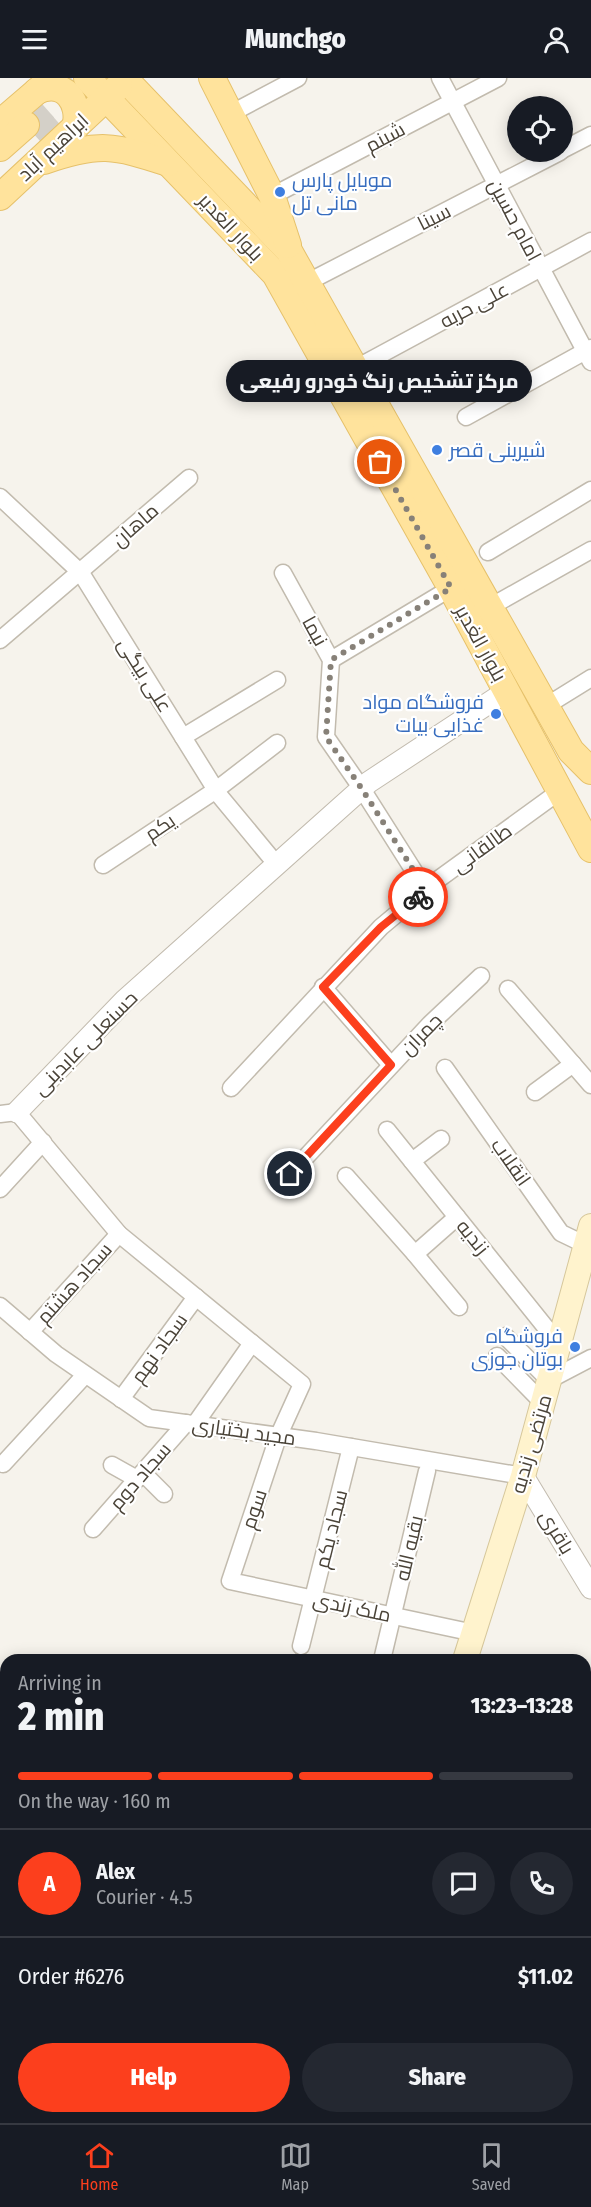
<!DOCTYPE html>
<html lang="en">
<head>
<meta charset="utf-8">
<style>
	body { margin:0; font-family:"Fira Sans Condensed",Cairo,sans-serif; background:#242831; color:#f1f3f6; height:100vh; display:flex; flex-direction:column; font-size:22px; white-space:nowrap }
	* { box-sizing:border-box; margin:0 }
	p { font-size:20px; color:#9ea1a6 }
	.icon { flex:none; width:33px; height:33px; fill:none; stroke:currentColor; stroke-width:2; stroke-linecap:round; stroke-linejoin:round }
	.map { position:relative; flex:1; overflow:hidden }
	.side { position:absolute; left:0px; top:1576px; width:591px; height:470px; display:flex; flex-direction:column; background:#171b24; border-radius:18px 18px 0 0; box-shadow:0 3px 15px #0003 }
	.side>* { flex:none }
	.buttons { position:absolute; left:507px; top:18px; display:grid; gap:12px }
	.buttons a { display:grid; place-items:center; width:66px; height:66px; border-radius:50%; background:#171b24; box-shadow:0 3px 15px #0003; font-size:30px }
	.pin { position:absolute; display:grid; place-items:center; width:51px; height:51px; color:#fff; margin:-26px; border:3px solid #fff; border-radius:50%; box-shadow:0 2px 6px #0007 }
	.courier { position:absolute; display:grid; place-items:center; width:60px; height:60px; margin:-30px; border:4px solid #fc3f1d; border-radius:50%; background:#fff; color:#222; box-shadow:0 2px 8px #0007 }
	.bubble { position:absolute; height:42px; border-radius:21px; background:#171b24; box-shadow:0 3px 15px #0003; font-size:20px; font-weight:800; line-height:42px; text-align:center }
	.summary em { font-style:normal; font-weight:800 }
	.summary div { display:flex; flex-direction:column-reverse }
	.summary { display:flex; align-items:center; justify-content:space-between; height:102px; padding:0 18px }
	h1 { font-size:39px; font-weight:800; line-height:45px }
	.bar { display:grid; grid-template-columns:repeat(4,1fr); gap:9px 6px; align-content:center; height:72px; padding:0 18px }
	.bar i { height:8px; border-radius:4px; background:#363941 }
	.bar .active { background:#fc3f1d }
	.bar p { grid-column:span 4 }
	.line { display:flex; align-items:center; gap:15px; padding:0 18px; border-top:2px solid #363941 }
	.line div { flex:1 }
	.round { display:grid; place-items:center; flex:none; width:63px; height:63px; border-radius:32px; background:#242831 }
	.cta { display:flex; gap:12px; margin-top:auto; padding:12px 18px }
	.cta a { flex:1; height:69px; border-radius:36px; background:#fc3f1d; color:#fff; font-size:24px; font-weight:800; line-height:69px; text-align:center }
	.cta a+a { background:#242831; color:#f1f3f6 }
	header { display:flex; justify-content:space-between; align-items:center; height:78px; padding:0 18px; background:#171b24; font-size:27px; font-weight:800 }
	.menu { display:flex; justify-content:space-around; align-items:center; height:84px; border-top:2px solid #363941; background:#171b24; font-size:16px; color:#9ea1a6 }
	.menu a { display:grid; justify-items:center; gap:3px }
	.menu .active { color:#fc3f1d }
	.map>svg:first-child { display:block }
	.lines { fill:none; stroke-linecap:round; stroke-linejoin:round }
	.primary-tunnel { stroke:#d4d0c8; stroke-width:26; stroke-dasharray:26 13; stroke-linecap:butt }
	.minor-casing { stroke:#c2bbae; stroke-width:19 }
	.tertiary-casing { stroke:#c2bbae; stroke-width:23 }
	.secondary-casing { stroke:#d6c79b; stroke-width:26 }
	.primary-casing { stroke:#e6c16a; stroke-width:28 }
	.minor { stroke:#fff; stroke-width:16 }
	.tertiary { stroke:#fff; stroke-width:21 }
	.secondary { stroke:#fff3cd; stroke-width:24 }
	.primary { stroke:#ffe39c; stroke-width:26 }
	.done { stroke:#878178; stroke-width:6; stroke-dasharray:0 10.8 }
	.route { stroke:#fc3f1d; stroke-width:8 }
	.shop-dot { fill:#3f7fe0; stroke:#fff; stroke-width:2 }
	.labels { text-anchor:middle; stroke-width:4.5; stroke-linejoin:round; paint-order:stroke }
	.street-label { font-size:20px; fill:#4b4439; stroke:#fff }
	.shop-label { font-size:20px; fill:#366cbe; stroke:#fff; text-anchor:start }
</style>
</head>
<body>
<header><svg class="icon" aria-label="menu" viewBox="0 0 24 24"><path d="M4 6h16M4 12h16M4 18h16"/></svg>Munchgo<svg class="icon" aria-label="person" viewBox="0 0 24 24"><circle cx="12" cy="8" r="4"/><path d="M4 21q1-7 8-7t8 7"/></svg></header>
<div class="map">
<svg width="591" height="2045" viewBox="0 0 591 2045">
	<rect width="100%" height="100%" fill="#f6f3ec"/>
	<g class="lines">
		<g class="primary-tunnel">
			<path d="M 26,47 L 79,0"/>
			<path d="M 40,63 L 89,19"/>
		</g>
		<defs>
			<g id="minor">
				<path d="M 440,0 L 591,284"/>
				<path d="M 230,36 L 298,0"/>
				<path d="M 562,72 L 591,57"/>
				<path d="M 272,118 L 498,0"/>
				<path d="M 308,204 L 560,74"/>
				<path d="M 356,290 L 591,163"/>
				<path d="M 466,339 L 591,270"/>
				<path d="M 0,419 L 81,495 L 219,717 L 277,787"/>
				<path d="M 488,474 L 591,412"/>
				<path d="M 283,495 L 331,582 L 326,659 L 362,711 L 426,812"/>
				<path d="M 490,529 L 591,472"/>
				<path d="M 0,562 L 189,400"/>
				<path d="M 331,582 L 451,510"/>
				<path d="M 546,628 L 591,600"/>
				<path d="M 183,659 L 277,602"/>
				<path d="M 103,787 L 216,712 L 277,665"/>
				<path d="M 323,909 L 391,987"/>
				<path d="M 508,911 L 591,1007"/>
				<path d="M 445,990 L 561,1155 L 586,1167"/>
				<path d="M 231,1010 L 381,849 L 436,803 L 560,713"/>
				<path d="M 535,1014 L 573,986"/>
				<path d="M 0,1036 L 17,1034 L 119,1156 L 302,1306 L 278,1359 L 230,1503 L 474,1555"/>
				<path d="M 387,1052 L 559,1266"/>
				<path d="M 412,1083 L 441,1061"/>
				<path d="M 290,1096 L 430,946 L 481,898"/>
				<path d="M 346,1098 L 415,1176 L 457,1139"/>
				<path d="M 0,1111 L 43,1064"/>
				<path d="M 415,1176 L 459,1229"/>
				<path d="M 0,1228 L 56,1276 L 149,1340 L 316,1363 L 523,1398"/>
				<path d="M 30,1254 L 119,1156"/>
				<path d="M 505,1258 L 549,1302 L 591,1280"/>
				<path d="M 497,1278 L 543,1325"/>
				<path d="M 121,1321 L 196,1219"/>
				<path d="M 195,1346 L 252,1265"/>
				<path d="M 3,1386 L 85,1297"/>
				<path d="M 112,1387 L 137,1401"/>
				<path d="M 143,1395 L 164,1416"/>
				<path d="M 93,1451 L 186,1345"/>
				<path d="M 301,1568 L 351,1369"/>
				<path d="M 382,1582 L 427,1393"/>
				<path d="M 0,1868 L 6,1863"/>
				<path d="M 585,1920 L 591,1925"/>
				<path d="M 585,2000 L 590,2005 L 585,2010"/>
				<path d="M 0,2007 L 6,2003"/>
				<path d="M 585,2020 L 591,2027"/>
				<path d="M 545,2045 L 551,2040"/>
			</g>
			<g id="tertiary">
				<path d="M 17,1034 L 125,922 L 369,704 L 507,613"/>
				<path d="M 523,1398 L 591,1510"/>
				<path d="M 0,1781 L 6,1787"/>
				<path d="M 224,2040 L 230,2045"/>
			</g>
			<g id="secondary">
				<path d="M 465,1582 L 523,1398 L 591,1148"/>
				<path d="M 321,2045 L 323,2040"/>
			</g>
			<g id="primary">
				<path d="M 87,0 L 275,196 L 451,510 L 591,771"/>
				<path d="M 124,0 L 289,173 L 571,673 L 591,693"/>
				<path d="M 212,0 L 272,118 L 288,167"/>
				<path d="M 37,13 C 64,0 82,25 75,50"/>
				<path d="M 0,45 L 50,2"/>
				<path d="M 0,70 L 26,47"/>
				<path d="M 44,83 C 99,64 113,67 168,85"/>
				<path d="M 0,119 L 119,8"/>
			</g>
		</defs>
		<use href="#minor" class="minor-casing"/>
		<use href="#tertiary" class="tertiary-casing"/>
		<use href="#secondary" class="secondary-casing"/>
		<use href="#primary" class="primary-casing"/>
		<use href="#minor" class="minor"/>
		<use href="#tertiary" class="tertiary"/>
		<use href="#secondary" class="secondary"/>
		<use href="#primary" class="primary"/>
	</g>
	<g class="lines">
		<path class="done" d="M 380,384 L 451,510 L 331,582 L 326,659 L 362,711 L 426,812 L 418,819"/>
		<path class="route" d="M 290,1096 L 391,987 L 323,909 L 381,849 L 418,819"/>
	</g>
	<g class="shop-dot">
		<circle cx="280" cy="114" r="6"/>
		<circle cx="437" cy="372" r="6"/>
		<circle cx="496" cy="636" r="6"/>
		<circle cx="575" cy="1269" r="6"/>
	</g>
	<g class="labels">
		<g class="street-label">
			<text transform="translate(385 59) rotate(-28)" y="7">شبنم</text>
			<text transform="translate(53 69) rotate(-43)" y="7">ابراهیم آباد</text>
			<text transform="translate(434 139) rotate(-27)" y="7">سینا</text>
			<text transform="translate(515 142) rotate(62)" y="7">امام حسین</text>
			<text transform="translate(231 149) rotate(47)" y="7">بلوار الغدیر</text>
			<text transform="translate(474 227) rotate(-28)" y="7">علی حریه</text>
			<text transform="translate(135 447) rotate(-41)" y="7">ماهان</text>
			<text transform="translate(315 553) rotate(61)" y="7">نیما</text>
			<text transform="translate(481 565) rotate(61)" y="7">بلوار الغدیر</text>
			<text transform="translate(145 597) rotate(58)" y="7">علی بیگی</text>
			<text transform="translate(160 749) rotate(-34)" y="7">یکم</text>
			<text transform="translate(482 770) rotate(-36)" y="7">طالقانی</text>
			<text transform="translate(421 956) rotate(-45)" y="7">چمران</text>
			<text transform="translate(85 965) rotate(-45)" y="7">حسنعلی عابدینی</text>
			<text transform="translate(511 1084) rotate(55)" y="7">انقلاب</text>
			<text transform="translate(473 1159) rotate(51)" y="7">زندیه</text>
			<text transform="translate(74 1205) rotate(-48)" y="7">سجاد هشتم</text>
			<text transform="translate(159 1270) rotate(-54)" y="7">سجاد نهم</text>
			<text transform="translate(244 1353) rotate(8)" y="7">مجید بختیاری</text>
			<text transform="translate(531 1366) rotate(-74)" y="7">مرتضی زندیه</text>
			<text transform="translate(140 1398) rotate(-49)" y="7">سجاد دوم</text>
			<text transform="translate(254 1431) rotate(-71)" y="7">سوم</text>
			<text transform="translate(331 1451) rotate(-76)" y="7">سجاد یکم</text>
			<text transform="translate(557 1454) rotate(59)" y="7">باقری</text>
			<text transform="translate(409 1470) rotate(-77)" y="7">بقیه الله</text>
			<text transform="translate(352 1529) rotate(12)" y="7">ملک زندی</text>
		</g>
		<g class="shop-label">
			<text x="292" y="109">موبایل پارس<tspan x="292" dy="23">مانی تل</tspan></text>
			<text x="449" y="379">شیرینی قصر</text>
			<text x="484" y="631" text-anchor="end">فروشگاه مواد<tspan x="484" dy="23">غذایی بیات</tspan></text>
			<text x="563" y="1265" text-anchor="end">فروشگاه<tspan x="563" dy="23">بوتان جوزی</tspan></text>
		</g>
	</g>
</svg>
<div class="buttons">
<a><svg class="icon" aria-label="locate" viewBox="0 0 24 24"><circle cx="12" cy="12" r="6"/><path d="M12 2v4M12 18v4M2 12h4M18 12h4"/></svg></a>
</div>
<div class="pin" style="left:380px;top:384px;background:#ea580c"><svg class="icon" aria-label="bag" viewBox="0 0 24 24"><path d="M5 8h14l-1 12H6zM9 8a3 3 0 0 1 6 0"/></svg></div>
<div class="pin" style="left:290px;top:1096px;background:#1f2937"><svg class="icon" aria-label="home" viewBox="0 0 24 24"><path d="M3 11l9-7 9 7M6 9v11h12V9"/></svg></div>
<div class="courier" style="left:418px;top:819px"><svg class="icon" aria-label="bike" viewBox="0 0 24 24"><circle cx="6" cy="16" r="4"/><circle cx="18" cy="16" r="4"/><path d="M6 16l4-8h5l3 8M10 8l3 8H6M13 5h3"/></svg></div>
<div class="bubble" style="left:226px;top:282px;width:306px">مرکز تشخیص رنگ خودرو رفیعی</div>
<section class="side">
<div class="summary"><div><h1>2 min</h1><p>Arriving in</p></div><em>13:23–13:28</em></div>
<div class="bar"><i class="active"></i><i class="active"></i><i class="active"></i><i></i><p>On the way · 160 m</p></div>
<div class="line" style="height:108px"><b class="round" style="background:#fc3f1d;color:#fff">A</b><div><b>Alex</b><p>Courier · 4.5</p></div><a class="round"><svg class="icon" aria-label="chat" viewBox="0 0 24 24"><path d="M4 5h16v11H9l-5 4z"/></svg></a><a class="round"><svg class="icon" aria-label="phone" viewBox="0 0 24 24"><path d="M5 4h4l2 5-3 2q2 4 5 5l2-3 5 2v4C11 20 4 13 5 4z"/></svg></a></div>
<div class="line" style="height:78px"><div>Order #6276</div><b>$11.02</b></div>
<div class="cta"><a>Help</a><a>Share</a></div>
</section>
</div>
<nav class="menu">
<a class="active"><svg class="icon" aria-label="home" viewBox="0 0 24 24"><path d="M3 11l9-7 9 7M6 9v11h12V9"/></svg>Home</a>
<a><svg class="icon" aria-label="map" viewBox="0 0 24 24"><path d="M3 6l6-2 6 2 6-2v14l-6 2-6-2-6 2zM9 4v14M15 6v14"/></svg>Map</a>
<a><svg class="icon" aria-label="saved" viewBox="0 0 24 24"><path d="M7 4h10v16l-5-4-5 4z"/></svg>Saved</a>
</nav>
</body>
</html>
